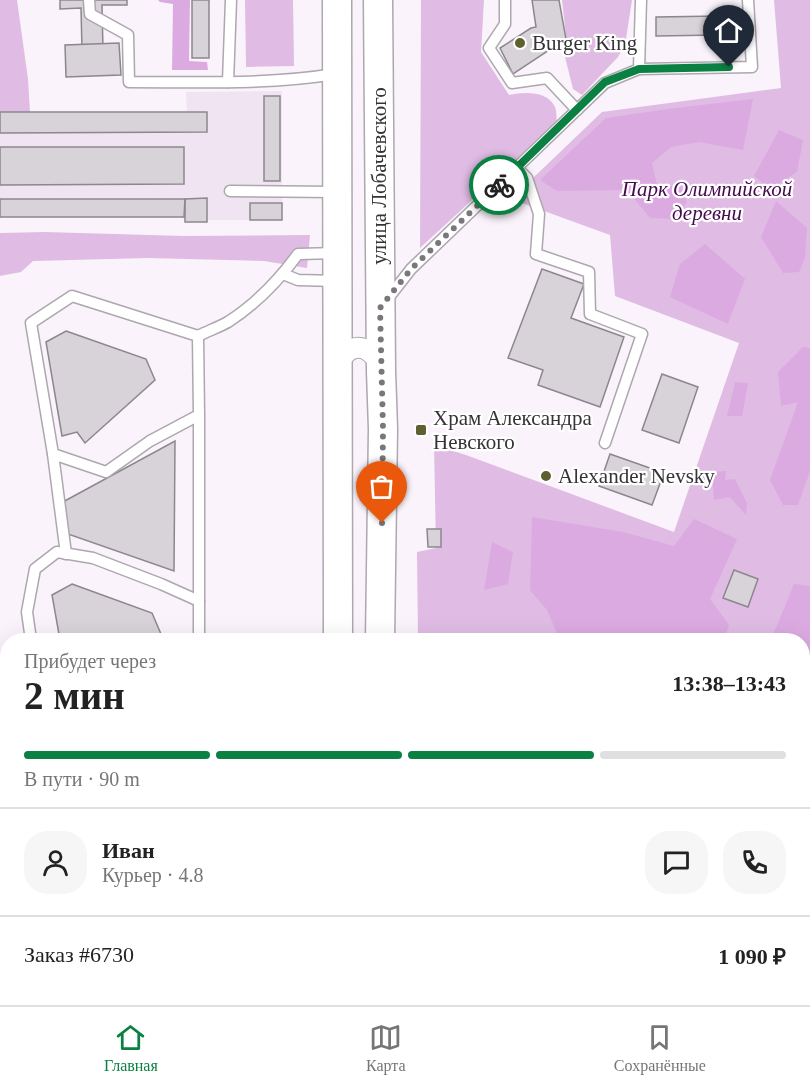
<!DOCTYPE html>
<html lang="ru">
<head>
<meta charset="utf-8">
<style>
	body { margin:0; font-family:Georgia,serif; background:#f6f6f6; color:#222; height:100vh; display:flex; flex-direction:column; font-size:22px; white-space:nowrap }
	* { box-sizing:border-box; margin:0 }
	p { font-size:20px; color:#767676 }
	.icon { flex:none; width:33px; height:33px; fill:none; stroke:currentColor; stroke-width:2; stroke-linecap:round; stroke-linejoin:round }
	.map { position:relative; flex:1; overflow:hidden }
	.drawer { position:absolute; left:0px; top:633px; width:810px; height:372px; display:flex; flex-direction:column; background:#fff; border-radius:24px 24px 0 0; box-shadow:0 6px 24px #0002 }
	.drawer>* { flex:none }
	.pin { position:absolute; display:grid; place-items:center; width:51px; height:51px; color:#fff; margin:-62px -26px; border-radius:50% 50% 50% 0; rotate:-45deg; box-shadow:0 0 6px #0007 }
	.pin .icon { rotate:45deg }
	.courier { position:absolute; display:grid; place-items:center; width:60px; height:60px; margin:-30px; border:4px solid #0b8043; border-radius:50%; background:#fff; color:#222; box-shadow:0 2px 8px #0007 }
	.summary em { font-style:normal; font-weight:800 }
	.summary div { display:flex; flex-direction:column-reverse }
	.summary { display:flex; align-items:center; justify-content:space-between; height:102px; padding:0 24px }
	h1 { font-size:39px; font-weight:800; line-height:45px }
	.bar { display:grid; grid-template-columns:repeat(4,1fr); gap:9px 6px; align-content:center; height:72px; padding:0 24px }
	.bar i { height:8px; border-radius:4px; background:#e0e0e0 }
	.bar .selected { background:#0b8043 }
	.bar p { grid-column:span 4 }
	.line { display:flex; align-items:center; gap:15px; padding:0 24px; border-top:2px solid #e0e0e0 }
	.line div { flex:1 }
	.round { display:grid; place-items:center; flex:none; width:63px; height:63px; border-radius:24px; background:#f6f6f6 }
	.menu { display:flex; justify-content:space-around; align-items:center; height:84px; border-top:2px solid #e0e0e0; background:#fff; font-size:16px; color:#767676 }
	.menu a { display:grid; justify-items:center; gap:3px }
	.menu .selected { color:#0b8043 }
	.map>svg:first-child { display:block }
	.built { fill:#f0e4f2 }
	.green { fill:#e0bce4 }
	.forest { fill:#dbaae1 }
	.building { fill:#d8d2d9; stroke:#8c868d; stroke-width:1.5 }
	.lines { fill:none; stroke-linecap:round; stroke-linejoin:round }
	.lane-casing { stroke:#ada7ae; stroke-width:13 }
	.street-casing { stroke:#ada7ae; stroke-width:22 }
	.secondary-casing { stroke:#ada7ae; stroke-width:31 }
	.lane { stroke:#fff; stroke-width:10 }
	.street { stroke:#fff; stroke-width:20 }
	.secondary { stroke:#fff; stroke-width:28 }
	.done { stroke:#7b767b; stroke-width:6; stroke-dasharray:0 10.8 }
	.route { stroke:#0b8043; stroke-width:8 }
	.poi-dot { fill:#5d612f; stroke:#fff; stroke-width:2 }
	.labels { text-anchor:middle; stroke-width:4.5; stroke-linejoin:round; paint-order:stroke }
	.poi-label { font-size:21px; fill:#363336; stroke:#fff; text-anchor:start }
	.street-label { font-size:21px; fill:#363336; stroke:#fff }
	.park-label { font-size:21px; font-style:italic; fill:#45094d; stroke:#fff }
</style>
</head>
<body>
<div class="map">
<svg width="810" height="1005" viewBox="0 0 810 1005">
	<rect width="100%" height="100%" fill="#faf3fb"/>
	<path class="built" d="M 282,91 L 282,220 L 208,220 L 207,222 L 185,222 L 184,217 L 0,217 L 0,112 L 187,112 L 186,92 Z"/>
	<g class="green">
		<path d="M 0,0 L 17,0 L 28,79 L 30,112 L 0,112 Z"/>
		<path d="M 245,0 L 293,0 L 294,66 L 246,67 Z"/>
		<path d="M 421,0 L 484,0 L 481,52 L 509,95 C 524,92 547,90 555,107 C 557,111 556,118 557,122 L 420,248 Z"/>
		<path d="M 562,0 L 632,0 L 625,45 L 618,57 L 582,95 L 573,89 L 564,53 L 567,45 Z"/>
		<path d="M 774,0 L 810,0 L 810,1005 L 570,1005 L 570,998 L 802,998 L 802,640 L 418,640 L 417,552 L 436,548 L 434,445 L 466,455 L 674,532 L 739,343 L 615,296 L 610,235 L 511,199 L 602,112 L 781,88 Z"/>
		<path d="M 45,232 L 184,236 L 310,235 L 307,268 L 264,261 L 148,258 L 33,261 L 21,272 L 0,276 L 0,233 Z"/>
		<path d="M 0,785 L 8,789 L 7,831 L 0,841 Z"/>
	</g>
	<g class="forest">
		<path d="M 158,0 L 190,0 L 189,61 L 207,62 L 208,70 L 172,70 L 173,4 L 160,2 Z"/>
		<path d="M 753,99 L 743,150 L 699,142 L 671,147 L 652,163 L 657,185 L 681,187 L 687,202 L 676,219 L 650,218 L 627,190 L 557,191 L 540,180 L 606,118 L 675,108 Z"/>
		<path d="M 779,130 L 803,140 L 797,172 L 770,189 L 754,176 Z"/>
		<path d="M 776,201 L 807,228 L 805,258 L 799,272 L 783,273 L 761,237 Z"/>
		<path d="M 705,244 L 745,279 L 728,324 L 670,297 L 680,264 Z"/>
		<path d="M 803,347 L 810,348 L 810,471 L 798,505 L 783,505 L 770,480 L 798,402 L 781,406 L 778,372 Z"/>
		<path d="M 735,382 L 748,383 L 742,416 L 727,416 Z"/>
		<path d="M 726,471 L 725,480 L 735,479 L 747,503 L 746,515 L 730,497 L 714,500 L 712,472 Z"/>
		<path d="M 532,517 L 623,532 L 674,546 L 694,519 L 737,539 L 710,599 L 729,625 L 724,640 L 560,640 L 547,610 L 530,590 Z"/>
		<path d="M 492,542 L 513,552 L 508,584 L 484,590 Z"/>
		<path d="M 794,584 L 810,586 L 810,663 L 803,671 L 802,640 L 771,640 Z"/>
		<path d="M 680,998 L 723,998 L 721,1005 L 693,1005 Z"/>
	</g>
	<g class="building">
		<path d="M 60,0 L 127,0 L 127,5 L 102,5 L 103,50 L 82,51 L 81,8 L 60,9 Z"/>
		<rect x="192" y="0" width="17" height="58"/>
		<path d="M 532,0 L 559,0 L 566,39 L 513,74 L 500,48 L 531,28 L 536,27 Z"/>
		<path d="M 719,16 L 719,35 L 656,36 L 656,17 Z"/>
		<path d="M 119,43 L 121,75 L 66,77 L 65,45 Z"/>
		<rect x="264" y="96" width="16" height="85"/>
		<path d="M 0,112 L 207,112 L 207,132 L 0,133 Z"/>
		<path d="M 0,147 L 184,147 L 184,184 L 0,185 Z"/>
		<path d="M 207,198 L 207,222 L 185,222 L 185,199 Z"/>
		<path d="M 0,199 L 185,199 L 184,217 L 0,217 Z"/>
		<rect x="250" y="203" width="32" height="17"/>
		<path d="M 542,269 L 584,284 L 571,318 L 624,337 L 600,407 L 538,385 L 543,370 L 508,358 Z"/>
		<path d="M 66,331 L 146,359 L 155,380 L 85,443 L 77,432 L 62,436 L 46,342 Z"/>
		<path d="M 662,374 L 698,387 L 679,443 L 642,430 Z"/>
		<path d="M 175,441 L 174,571 L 65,533 L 61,503 Z"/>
		<path d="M 610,454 L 664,473 L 652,505 L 599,486 Z"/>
		<path d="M 427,529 L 441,529 L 441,547 L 428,547 Z"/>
		<path d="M 734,570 L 758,579 L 748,607 L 723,598 Z"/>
		<path d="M 72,584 L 152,613 L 161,634 L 154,640 L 60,640 L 52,595 Z"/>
		<path d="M 8,693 L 8,714 L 0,716 L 0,695 Z"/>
		<path d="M 8,721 L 8,742 L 0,743 L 0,733 L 2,733 L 0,722 Z"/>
	</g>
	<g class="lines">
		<defs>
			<g id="lane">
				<path d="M 89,0 L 90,14 L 128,35 L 129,82 C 197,82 267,85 335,74"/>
				<path d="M 505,0 L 505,24 L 489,48 L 512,83 L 547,78 L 577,110"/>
				<path d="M 639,69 L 752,67 L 748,0"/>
				<path d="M 228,82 L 231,0"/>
				<path d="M 517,168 L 527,178 L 539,214 L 536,254 L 589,272 L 590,314 L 642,334 L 605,443"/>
				<path d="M 230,191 L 337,192"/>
				<path d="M 283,274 L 298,280 L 336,281"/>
				<path d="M 386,301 L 411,269 L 605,83 L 639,69 L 641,0"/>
				<path d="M 198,336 C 208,331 219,327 228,322 C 256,304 279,280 298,254 L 337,253"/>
				<path d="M 53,454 L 66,554"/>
				<path d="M 31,640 L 27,612 L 35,569 L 57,552 L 93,558 L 161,584 L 199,601"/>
				<path d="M 199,640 L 199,415 L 198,336 L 72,296 L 31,323 L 53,454 L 106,472 L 150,441 L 199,415"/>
				<path d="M 51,998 L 51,1000 L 86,1005"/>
				<path d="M 211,998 L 211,1005"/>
				<path d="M 447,998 L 447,1002 L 450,1005"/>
				<path d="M 558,1005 L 558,998"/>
			</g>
			<path id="street" d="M 338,368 C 343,348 361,340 375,357 C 378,361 379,367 381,371"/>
			<g id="secondary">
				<path d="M 337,0 L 338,640"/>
				<path d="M 378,0 L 381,371 L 383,429 L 380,640"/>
				<path d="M 340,998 L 340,1005"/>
				<path d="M 384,1005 L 385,998"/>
			</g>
		</defs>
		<use href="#lane" class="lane-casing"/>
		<use href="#street" class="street-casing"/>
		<use href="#secondary" class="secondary-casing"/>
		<use href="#lane" class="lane"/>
		<use href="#street" class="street"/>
		<use href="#secondary" class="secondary"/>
	</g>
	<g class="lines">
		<path class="done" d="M 382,523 L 383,429 L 380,308 L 411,269 L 499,185"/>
		<path class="route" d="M 499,185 L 605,82 L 639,69 L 729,67"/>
	</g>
	<g class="poi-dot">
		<circle cx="520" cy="43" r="6"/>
		<rect x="415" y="424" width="12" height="12" rx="3"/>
		<circle cx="546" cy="476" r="6"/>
	</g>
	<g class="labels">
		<g class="poi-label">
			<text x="532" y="50">Burger King</text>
			<text x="433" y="425">Храм Александра<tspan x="433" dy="24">Невского</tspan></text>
			<text x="558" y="483">Alexander Nevsky</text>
		</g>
		<g class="street-label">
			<text transform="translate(379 176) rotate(-90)" y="7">улица Лобачевского</text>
		</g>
		<g class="park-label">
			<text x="707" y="196">Парк Олимпийской<tspan x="707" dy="24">деревни</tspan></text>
		</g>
	</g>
</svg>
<div class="pin" style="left:382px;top:523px;background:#ea580c"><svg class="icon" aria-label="bag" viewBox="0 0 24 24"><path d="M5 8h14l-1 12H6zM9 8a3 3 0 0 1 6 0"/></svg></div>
<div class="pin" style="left:729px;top:67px;background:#1f2937"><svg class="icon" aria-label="home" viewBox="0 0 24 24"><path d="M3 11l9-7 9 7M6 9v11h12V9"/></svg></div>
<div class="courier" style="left:499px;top:185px"><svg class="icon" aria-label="bike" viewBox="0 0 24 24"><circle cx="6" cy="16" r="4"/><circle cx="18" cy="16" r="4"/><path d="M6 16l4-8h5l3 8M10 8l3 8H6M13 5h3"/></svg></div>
<section class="drawer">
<div class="summary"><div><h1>2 мин</h1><p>Прибудет через</p></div><em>13:38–13:43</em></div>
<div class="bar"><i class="selected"></i><i class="selected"></i><i class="selected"></i><i></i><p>В пути · 90 m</p></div>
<div class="line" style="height:108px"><a class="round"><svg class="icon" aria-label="person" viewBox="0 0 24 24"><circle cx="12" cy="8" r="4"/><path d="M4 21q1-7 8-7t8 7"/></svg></a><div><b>Иван</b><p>Курьер · 4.8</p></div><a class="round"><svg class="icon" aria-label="chat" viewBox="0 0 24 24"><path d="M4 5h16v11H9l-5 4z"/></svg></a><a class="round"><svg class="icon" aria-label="phone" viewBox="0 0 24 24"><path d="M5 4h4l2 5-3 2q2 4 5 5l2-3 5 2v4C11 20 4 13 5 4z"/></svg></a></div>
<div class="line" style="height:78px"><div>Заказ #6730</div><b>1 090 ₽</b></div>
</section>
</div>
<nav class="menu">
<a class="selected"><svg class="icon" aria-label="home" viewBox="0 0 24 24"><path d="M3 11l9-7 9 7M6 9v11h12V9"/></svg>Главная</a>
<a><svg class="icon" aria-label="map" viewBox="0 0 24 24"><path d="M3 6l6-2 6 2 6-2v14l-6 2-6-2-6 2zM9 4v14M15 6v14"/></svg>Карта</a>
<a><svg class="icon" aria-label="saved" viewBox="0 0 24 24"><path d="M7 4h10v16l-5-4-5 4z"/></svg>Сохранённые</a>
</nav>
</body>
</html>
